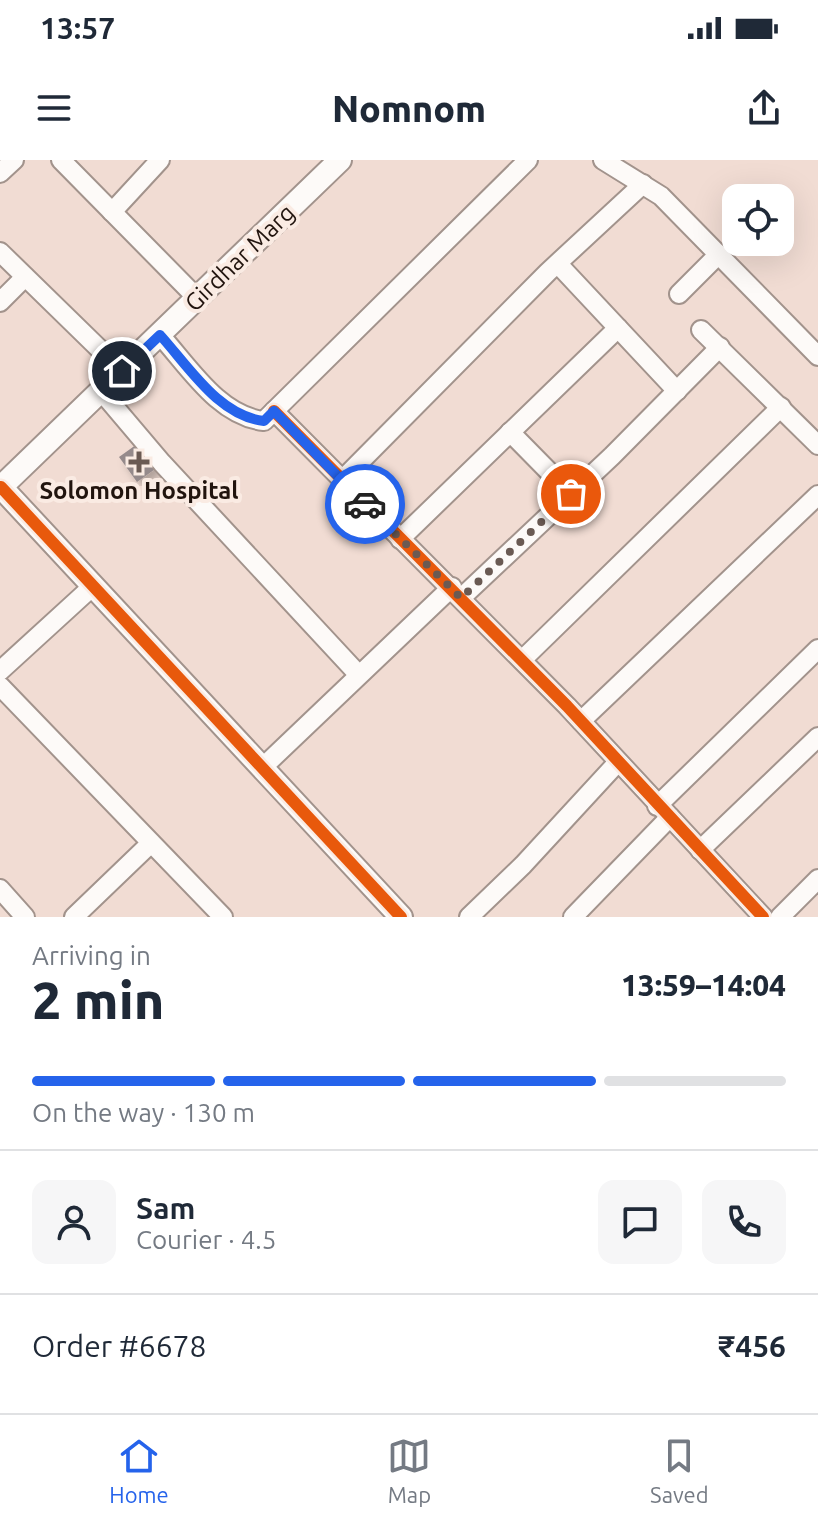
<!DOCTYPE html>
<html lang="en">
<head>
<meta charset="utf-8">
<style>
	body { margin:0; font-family:Ubuntu,sans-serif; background:#f6f6f7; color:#1f2937; height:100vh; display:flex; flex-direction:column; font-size:30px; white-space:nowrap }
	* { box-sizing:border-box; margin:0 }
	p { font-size:26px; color:#747a83 }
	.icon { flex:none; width:44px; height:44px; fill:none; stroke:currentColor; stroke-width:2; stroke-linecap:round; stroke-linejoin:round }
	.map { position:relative; height:757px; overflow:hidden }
	.panel { display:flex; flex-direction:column; background:#fff; flex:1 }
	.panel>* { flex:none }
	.fabs { position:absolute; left:722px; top:24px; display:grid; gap:16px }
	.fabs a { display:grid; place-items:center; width:72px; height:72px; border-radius:16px; background:#fff; box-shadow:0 8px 32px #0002; font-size:40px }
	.pin { position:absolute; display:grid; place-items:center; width:68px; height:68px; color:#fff; margin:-34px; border:4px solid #fff; border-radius:50%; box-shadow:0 2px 8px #0007 }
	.courier { position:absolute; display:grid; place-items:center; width:80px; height:80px; margin:-40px; border:6px solid #2563eb; border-radius:50%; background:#fff; color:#222; box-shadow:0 2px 10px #0007 }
	.summary em { font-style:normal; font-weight:800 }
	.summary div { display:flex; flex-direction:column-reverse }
	.summary { display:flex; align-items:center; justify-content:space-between; height:136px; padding:0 32px }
	h1 { font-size:52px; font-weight:800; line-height:60px }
	.bar { display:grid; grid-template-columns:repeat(4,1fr); gap:12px 8px; align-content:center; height:96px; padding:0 32px }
	.bar i { height:10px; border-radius:6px; background:#e0e1e3 }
	.bar .on { background:#2563eb }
	.bar p { grid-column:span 4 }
	.line { display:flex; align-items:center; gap:20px; padding:0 32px; border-top:2px solid #e0e1e3 }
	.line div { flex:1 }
	.round { display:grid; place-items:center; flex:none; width:84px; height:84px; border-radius:16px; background:#f6f6f7 }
	.status { display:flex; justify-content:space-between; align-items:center; height:56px; padding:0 40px; background:#fff; direction:ltr }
	.status svg { height:22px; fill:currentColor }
	header { display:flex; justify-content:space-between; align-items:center; height:104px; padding:0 32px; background:#fff; font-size:36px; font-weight:800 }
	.dock { display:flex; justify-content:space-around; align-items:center; height:112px; border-top:2px solid #e0e1e3; background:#fff; font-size:22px; color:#747a83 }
	.dock a { display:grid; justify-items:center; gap:4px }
	.dock .on { color:#2563eb }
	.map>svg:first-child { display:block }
	.building { fill:#958a8b; filter:url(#shadow) }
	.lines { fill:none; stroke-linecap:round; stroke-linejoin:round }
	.minor-casing { stroke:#a2938c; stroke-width:22 }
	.tertiary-casing { stroke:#a2938c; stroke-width:26 }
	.minor { stroke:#fdfaf8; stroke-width:18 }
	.tertiary { stroke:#fdfaf8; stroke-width:22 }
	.cycleway-casing { stroke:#faebe3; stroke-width:17 }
	.cycleway { stroke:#e8590c; stroke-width:12 }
	.done { stroke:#6a5a53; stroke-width:8; stroke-dasharray:0 14.4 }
	.route { stroke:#2563eb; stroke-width:10 }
	.poi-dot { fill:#6a5a53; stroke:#faebe3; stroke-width:3 }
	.labels { text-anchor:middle; stroke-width:8; stroke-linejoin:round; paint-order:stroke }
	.street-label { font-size:24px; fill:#21140e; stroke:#faebe3 }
	.poi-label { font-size:24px; font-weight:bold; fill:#21140e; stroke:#faebe3 }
</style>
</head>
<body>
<div class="status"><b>13:57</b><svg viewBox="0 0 49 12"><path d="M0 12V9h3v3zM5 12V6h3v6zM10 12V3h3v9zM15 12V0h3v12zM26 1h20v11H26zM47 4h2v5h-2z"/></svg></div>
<header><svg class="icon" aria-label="menu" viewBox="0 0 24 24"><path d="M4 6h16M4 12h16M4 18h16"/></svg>Nomnom<svg class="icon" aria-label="share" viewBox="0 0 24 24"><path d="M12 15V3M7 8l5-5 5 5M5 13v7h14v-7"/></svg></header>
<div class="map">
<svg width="818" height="757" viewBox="0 0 818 757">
	<defs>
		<filter id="shadow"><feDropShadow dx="6" dy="6" stdDeviation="4" flood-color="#0004"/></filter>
	</defs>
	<rect width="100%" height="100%" fill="#f1dcd3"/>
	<path class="building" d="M 140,282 L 158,307 L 137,322 L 119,297 Z"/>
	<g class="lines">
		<defs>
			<g id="minor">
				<path d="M 61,0 L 198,139"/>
				<path d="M 603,0 L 661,36 L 818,196"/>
				<path d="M 0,13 L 14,0"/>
				<path d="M 112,52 L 160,0"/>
				<path d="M 0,92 L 122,211"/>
				<path d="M 558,104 L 677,231"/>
				<path d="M 679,134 L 719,94"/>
				<path d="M 0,142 L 25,117"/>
				<path d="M 701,170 L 818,285"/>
				<path d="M 160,175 C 189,207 219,256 264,261 L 528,0"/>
				<path d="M 101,231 L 162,303 L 358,514"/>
				<path d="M 274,251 L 567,546 L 763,757"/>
				<path d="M 510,272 L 571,334"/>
				<path d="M 342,320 L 548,112 L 643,24"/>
				<path d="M 400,379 L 618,168"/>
				<path d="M 461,438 L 612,296 L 720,187"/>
				<path d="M 522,500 L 781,247"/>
				<path d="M 0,511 L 93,426"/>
				<path d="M 0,526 L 223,757"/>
				<path d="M 581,561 L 818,335"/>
				<path d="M 262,608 L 452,427"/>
				<path d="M 657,646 L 818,489"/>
				<path d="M 700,690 L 818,577"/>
				<path d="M 0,729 L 25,757"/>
				<path d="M 74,757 L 151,683"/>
				<path d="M 469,757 L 523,705 L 618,602"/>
				<path d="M 573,757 L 670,657"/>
				<path d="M 780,757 L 818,719"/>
			</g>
			<g id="tertiary">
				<path d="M 1,327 L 401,757"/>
				<path d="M 0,328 L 340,0"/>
			</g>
		</defs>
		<use href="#minor" class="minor-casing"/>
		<use href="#tertiary" class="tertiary-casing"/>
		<use href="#minor" class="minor"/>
		<use href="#tertiary" class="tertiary"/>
		<defs>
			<g id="cycleway">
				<path d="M 274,251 L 567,546 L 763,757"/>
				<path d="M 1,327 L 401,757"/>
			</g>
		</defs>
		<use href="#cycleway" class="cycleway-casing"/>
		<use href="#cycleway" class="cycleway"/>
	</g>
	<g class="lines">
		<path class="done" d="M 365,344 L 461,438 L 571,334"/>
		<path class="route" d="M 122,211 L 160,175 C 189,207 219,256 264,261 L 274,251 L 365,344"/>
	</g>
	<path class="poi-dot" d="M135 290h8v8h8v8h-8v8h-8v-8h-8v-8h8z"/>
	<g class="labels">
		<g class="street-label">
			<text transform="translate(240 98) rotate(-44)" y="8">Girdhar Marg</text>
		</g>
		<g class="poi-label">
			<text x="139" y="339">Solomon Hospital</text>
		</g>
	</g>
</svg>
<div class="fabs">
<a><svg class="icon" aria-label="locate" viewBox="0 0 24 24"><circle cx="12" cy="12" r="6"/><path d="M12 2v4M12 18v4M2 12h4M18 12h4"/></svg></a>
</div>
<div class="pin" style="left:571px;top:334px;background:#ea580c"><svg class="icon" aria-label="bag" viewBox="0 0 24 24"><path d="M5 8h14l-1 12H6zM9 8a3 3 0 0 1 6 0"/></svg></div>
<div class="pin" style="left:122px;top:211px;background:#1f2937"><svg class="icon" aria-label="home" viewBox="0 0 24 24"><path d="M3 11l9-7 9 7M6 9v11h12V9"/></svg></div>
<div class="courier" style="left:365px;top:344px"><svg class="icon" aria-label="car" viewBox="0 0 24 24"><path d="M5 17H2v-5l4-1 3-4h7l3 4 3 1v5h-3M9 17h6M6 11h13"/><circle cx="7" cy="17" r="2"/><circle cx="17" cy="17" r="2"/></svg></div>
</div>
<section class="panel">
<div class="summary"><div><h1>2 min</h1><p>Arriving in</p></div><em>13:59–14:04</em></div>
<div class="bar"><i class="on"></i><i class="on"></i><i class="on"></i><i></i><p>On the way · 130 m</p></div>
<div class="line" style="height:144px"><a class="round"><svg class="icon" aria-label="person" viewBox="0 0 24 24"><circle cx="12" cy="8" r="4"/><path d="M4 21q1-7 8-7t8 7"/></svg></a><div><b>Sam</b><p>Courier · 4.5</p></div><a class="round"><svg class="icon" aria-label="chat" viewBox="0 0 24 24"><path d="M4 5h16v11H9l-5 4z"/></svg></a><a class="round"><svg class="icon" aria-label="phone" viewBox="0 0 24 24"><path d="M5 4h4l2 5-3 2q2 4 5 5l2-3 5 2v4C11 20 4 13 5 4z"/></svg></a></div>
<div class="line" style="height:104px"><div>Order #6678</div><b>₹456</b></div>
</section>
<nav class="dock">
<a class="on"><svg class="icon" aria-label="home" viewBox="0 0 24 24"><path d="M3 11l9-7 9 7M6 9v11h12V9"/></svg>Home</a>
<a><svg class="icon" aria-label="map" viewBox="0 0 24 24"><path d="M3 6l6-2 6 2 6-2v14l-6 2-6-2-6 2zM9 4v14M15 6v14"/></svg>Map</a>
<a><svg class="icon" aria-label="saved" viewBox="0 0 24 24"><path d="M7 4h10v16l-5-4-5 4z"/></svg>Saved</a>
</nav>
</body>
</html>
